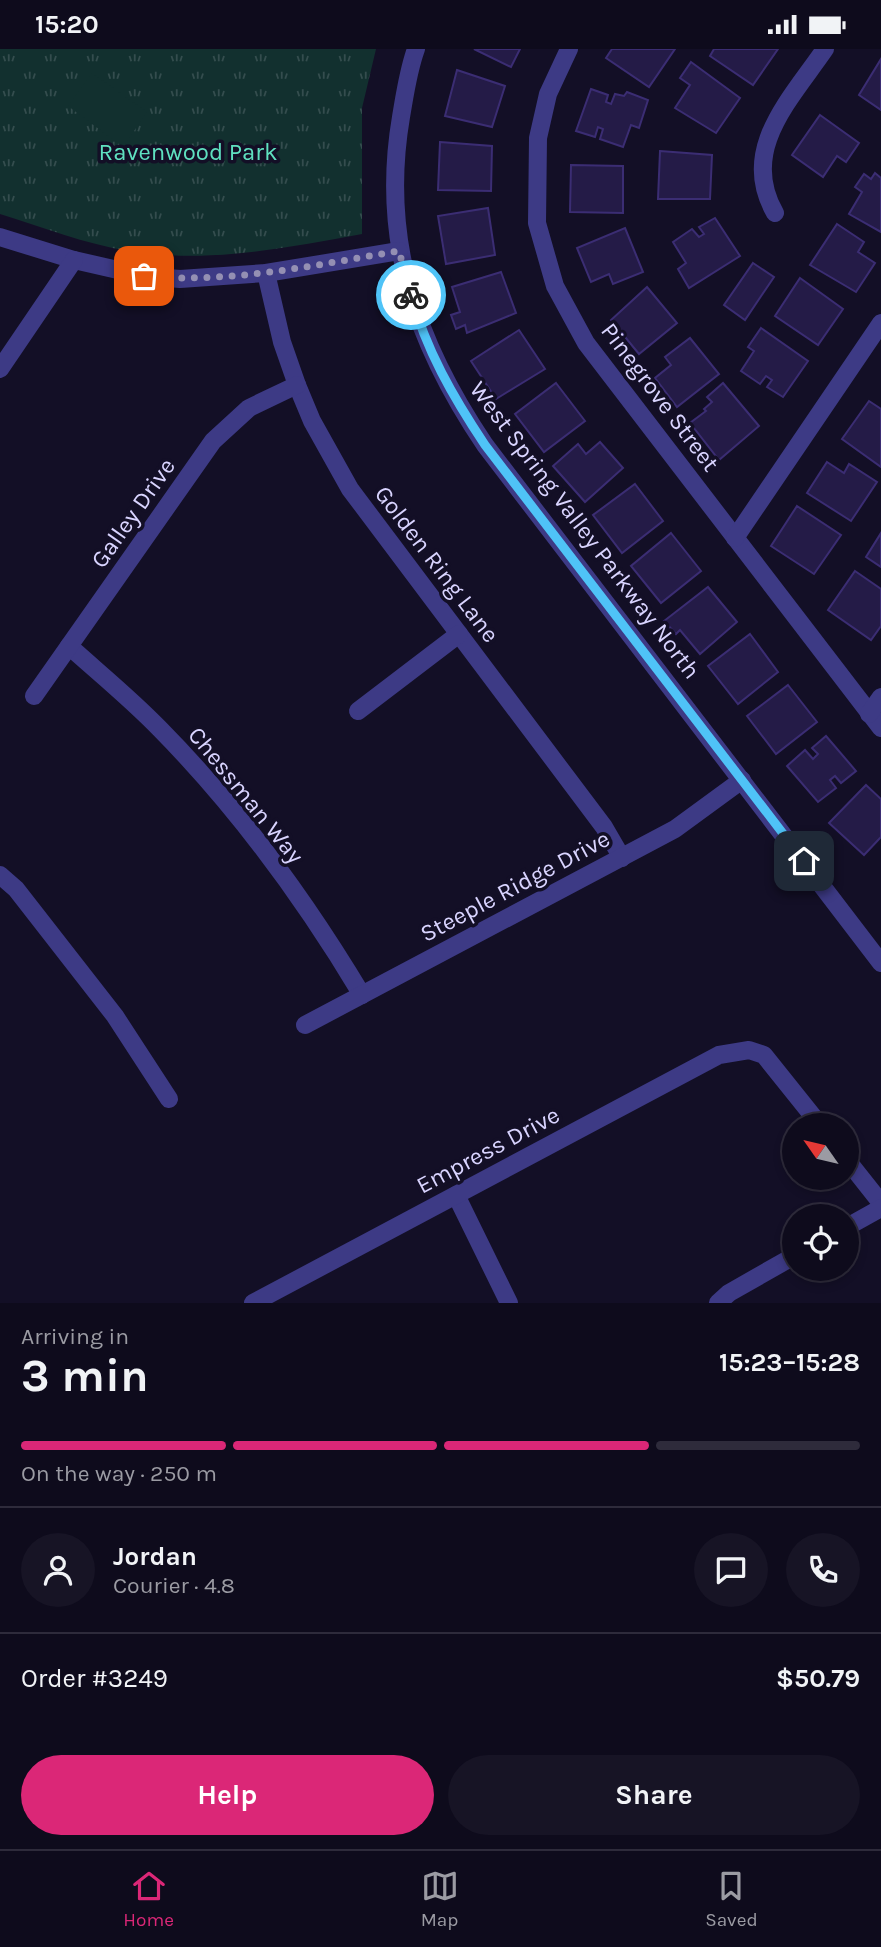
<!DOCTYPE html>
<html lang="en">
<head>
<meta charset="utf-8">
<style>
	body { margin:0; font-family:Karla,sans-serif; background:#171425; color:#f1f3f6; height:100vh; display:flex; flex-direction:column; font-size:26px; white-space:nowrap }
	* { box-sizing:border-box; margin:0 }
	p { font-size:23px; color:#9b9ba3 }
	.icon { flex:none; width:38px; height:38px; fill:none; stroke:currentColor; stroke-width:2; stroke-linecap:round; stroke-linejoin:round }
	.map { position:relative; height:1254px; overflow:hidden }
	.sheet { display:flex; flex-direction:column; background:#0e0b1c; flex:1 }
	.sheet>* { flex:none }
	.needle { width:46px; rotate:304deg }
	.controls { position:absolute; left:782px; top:1064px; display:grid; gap:14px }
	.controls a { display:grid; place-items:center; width:77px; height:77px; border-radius:50%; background:#0e0b1c; box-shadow:0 4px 10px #0003,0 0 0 2px #2e2b3b; font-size:35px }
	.pin { position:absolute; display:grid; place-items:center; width:60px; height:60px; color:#fff; margin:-30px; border-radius:14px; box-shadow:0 4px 10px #0006 }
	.courier { position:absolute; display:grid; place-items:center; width:70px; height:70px; margin:-35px; border:5px solid #4fc3f7; border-radius:50%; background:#fff; color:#222; box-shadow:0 2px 9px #0007 }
	.overview em { font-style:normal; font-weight:700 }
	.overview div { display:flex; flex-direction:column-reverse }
	.overview { display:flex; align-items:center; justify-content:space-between; height:119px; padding:0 21px }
	h1 { font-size:46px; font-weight:700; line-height:52px }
	.bar { display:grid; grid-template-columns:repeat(4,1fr); gap:10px 7px; align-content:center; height:84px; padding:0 21px }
	.bar i { height:9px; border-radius:5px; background:#2e2b3b }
	.bar .selected { background:#db2777 }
	.bar p { grid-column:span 4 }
	.line { display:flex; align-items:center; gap:18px; padding:0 21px; border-top:2px solid #2e2b3b }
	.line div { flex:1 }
	.round { display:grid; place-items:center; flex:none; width:74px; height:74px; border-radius:37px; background:#171425 }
	.primary-button { display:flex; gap:14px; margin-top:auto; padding:14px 21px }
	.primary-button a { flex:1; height:80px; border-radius:42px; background:#db2777; color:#fff; font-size:28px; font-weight:700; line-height:80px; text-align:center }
	.primary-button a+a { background:#171425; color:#f1f3f6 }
	.status { display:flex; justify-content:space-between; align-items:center; height:49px; padding:0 35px; background:#0e0b1c; direction:ltr }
	.status svg { height:19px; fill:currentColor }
	.dock { display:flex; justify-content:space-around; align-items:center; height:98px; border-top:2px solid #2e2b3b; background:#0e0b1c; font-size:19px; color:#9b9ba3 }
	.dock a { display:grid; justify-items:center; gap:4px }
	.dock .selected { color:#db2777 }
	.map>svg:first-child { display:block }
	.grass { fill:url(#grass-tufts) }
	.garden { fill:#12302f }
	.building { fill:#241b47; stroke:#3b2d73; stroke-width:2 }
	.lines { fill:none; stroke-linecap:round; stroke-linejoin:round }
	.minor { stroke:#3d3a85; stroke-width:18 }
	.done { stroke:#948fb3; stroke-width:7; stroke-dasharray:0 12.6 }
	.route { stroke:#4fc3f7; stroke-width:9 }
	.labels { text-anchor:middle; stroke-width:7; stroke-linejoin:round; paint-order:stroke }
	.park-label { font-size:24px; fill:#5fe0c0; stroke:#130f26 }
	.street-label { font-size:24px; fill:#d9d4ff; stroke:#130f26 }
</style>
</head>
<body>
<div class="status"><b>15:20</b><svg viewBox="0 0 49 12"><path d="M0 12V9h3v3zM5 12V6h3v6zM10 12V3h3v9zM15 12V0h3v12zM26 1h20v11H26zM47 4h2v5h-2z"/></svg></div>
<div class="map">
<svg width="881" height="1254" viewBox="0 0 881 1254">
	<defs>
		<pattern id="grass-tufts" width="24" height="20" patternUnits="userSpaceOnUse" patternTransform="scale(1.75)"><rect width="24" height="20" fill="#12302f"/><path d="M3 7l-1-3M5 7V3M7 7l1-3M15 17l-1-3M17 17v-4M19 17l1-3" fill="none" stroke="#344d4e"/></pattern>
	</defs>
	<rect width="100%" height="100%" fill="#130f26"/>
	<path class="grass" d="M 0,0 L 376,0 L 362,59 L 362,185 C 285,199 207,215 129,202 C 85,195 42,178 0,165 Z"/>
	<path class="garden" d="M 92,24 L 147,63 L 123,98 L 68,57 Z"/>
	<g class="building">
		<path d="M 474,0 L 520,0 L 511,18 Z"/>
		<path d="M 612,0 L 675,0 L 649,38 L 606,9 Z"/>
		<path d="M 714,0 L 778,0 L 753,36 L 710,7 Z"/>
		<path d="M 881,10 L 881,61 L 859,46 Z"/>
		<path d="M 691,13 L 740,49 L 716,84 L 675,59 L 690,36 L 680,29 Z"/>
		<path d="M 457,21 L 505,37 L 492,78 L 445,67 Z"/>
		<path d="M 591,40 L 608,46 L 606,53 L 611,55 L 615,45 L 624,47 L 627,43 L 648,51 L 639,79 L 631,76 L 623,98 L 600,90 L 603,80 L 598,78 L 595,88 L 576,82 Z"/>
		<path d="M 820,66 L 859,94 L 846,113 L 837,107 L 823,128 L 792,106 Z"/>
		<path d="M 440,93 L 492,97 L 491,142 L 438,141 Z"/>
		<path d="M 660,102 L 712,106 L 710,150 L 658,150 Z"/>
		<path d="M 571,116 L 623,117 L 623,164 L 570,163 Z"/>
		<path d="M 875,124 L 881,129 L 881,183 L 849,165 L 862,143 L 855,138 L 864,125 L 871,130 Z"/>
		<path d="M 488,159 L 495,206 L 446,215 L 438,167 Z"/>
		<path d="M 715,169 L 740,207 L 689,239 L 678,220 L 686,214 L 673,193 L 692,180 L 699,188 L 704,185 L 699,178 Z"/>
		<path d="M 837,175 L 864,193 L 858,203 L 875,214 L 856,243 L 810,216 Z"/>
		<path d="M 625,179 L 643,223 L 613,235 L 609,225 L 591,233 L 577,199 Z"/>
		<path d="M 753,214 L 774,228 L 745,271 L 724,256 Z"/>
		<path d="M 501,223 L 516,264 L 467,284 L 465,276 L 456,280 L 451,266 L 460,263 L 452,238 Z"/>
		<path d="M 800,229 L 843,260 L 818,296 L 775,267 Z"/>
		<path d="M 647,238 L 677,274 L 639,305 L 611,271 Z"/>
		<path d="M 761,279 L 808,312 L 783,348 L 767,338 L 772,331 L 766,327 L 760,335 L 741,322 L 754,302 L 748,298 Z"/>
		<path d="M 519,281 L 545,320 L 496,350 L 471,312 Z"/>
		<path d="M 690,289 L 719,325 L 677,358 L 655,329 L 671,316 L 665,308 Z"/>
		<path d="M 556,334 L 585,372 L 544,403 L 515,365 Z"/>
		<path d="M 723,334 L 759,377 L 719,411 L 690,374 L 706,362 L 704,360 L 712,353 L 707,348 Z"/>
		<path d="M 869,352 L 881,360 L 881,418 L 842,390 Z"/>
		<path d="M 600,393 L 623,419 L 585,453 L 553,417 L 578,395 L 586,405 Z"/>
		<path d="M 827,413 L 844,424 L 849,415 L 877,433 L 851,472 L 807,444 Z"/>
		<path d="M 635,435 L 663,472 L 622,504 L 593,466 Z"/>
		<path d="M 797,457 L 841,486 L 814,525 L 771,497 Z"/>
		<path d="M 671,484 L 701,522 L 661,554 L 631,517 Z"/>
		<path d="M 881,484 L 881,518 L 866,508 Z"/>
		<path d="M 855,522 L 881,540 L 881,577 L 871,591 L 828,561 Z"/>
		<path d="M 708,538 L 737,573 L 700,605 L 680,581 L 676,585 L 664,572 Z"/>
		<path d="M 750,585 L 778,623 L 738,655 L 708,617 Z"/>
		<path d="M 788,636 L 817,673 L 776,705 L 747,667 Z"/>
		<path d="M 826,687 L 856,722 L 841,734 L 835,727 L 830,731 L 836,739 L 818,753 L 787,717 L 805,701 L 813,710 L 818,705 L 812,699 Z"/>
		<path d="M 866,736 L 881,750 L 881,788 L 864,806 L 829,774 Z"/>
	</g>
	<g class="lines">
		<g class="minor">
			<path d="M 416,0 C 408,22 405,45 401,68 C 380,191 416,294 485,396 L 881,914"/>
			<path d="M 569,0 L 548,45 L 538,89 L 537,174 L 555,237 L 586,294 L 881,679"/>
			<path d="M 775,164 C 739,101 790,51 825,0"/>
			<path d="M 0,188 L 74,211 L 144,227 L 180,230 L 266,224 L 399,202"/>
			<path d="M 266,224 L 282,293 L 297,336 L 312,372 L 350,440 L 604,778 L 622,809"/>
			<path d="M 0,320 L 74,211"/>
			<path d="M 735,489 L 881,274"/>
			<path d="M 69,597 C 99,624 131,650 159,679 C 238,759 305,851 362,946"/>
			<path d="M 34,647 L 213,392 L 249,359 L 297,336"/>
			<path d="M 358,662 L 459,585"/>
			<path d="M 869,665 L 881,648"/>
			<path d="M 0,826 L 16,840 L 115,967 L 169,1050"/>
			<path d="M 305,976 L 675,780 L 742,731"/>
			<path d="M 847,1111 L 881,1154"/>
			<path d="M 456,1146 L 509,1254"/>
			<path d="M 847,1178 L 881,1159"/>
			<path d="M 253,1254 L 719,1006 L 749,1001 L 764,1006 L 820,1076"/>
			<path d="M 718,1254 L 729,1244 L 794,1207"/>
		</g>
	</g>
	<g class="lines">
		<path class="done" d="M 144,227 C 230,235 315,216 399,202 L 411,246"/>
		<path class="route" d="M 411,246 C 426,301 453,348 485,396 L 804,812"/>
	</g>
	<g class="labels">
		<g class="park-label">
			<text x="188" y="111">Ravenwood Park</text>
		</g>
		<g class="street-label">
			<text transform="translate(660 348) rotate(53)" y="8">Pinegrove Street</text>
			<text transform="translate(133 464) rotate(-55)" y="8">Galley Drive</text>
			<text transform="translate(585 481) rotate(53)" y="8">West Spring Valley Parkway North</text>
			<text transform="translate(437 515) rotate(53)" y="8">Golden Ring Lane</text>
			<text transform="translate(246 746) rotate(51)" y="8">Chessman Way</text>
			<text transform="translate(515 837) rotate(-28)" y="8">Steeple Ridge Drive</text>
			<text transform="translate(488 1101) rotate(-28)" y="8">Empress Drive</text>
		</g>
	</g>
</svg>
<div class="controls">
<a><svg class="needle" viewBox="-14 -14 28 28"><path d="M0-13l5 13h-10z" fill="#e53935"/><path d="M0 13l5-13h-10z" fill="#9b9ba3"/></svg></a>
<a><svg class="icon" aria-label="locate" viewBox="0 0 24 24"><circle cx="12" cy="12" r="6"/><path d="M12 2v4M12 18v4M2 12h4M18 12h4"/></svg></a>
</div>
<div class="pin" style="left:144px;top:227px;background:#ea580c"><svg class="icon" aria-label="bag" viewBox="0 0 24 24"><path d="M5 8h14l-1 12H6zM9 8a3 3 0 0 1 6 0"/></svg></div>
<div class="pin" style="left:804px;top:812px;background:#1f2937"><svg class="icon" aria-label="home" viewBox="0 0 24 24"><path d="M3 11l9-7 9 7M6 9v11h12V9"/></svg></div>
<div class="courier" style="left:411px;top:246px"><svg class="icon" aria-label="bike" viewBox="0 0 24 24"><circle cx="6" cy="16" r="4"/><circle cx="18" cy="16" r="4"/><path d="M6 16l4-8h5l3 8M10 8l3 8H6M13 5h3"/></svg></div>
</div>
<section class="sheet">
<div class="overview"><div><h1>3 min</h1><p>Arriving in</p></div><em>15:23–15:28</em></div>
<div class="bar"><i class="selected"></i><i class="selected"></i><i class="selected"></i><i></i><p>On the way · 250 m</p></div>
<div class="line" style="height:126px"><a class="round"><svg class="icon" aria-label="person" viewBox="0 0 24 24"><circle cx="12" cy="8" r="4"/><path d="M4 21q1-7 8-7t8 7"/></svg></a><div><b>Jordan</b><p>Courier · 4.8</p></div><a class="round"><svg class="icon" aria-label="chat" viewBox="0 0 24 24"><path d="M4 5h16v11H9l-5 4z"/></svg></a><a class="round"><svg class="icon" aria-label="phone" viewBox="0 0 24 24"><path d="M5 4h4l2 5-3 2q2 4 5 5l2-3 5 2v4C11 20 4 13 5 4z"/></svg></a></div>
<div class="line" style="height:91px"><div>Order #3249</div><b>$50.79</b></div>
<div class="primary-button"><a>Help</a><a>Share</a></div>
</section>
<nav class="dock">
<a class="selected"><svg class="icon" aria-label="home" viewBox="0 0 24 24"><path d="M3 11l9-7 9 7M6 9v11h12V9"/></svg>Home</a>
<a><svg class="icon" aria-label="map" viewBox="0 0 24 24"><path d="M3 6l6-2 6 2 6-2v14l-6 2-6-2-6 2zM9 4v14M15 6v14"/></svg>Map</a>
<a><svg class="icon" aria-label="saved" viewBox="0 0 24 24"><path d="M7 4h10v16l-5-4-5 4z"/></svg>Saved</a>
</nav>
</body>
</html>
